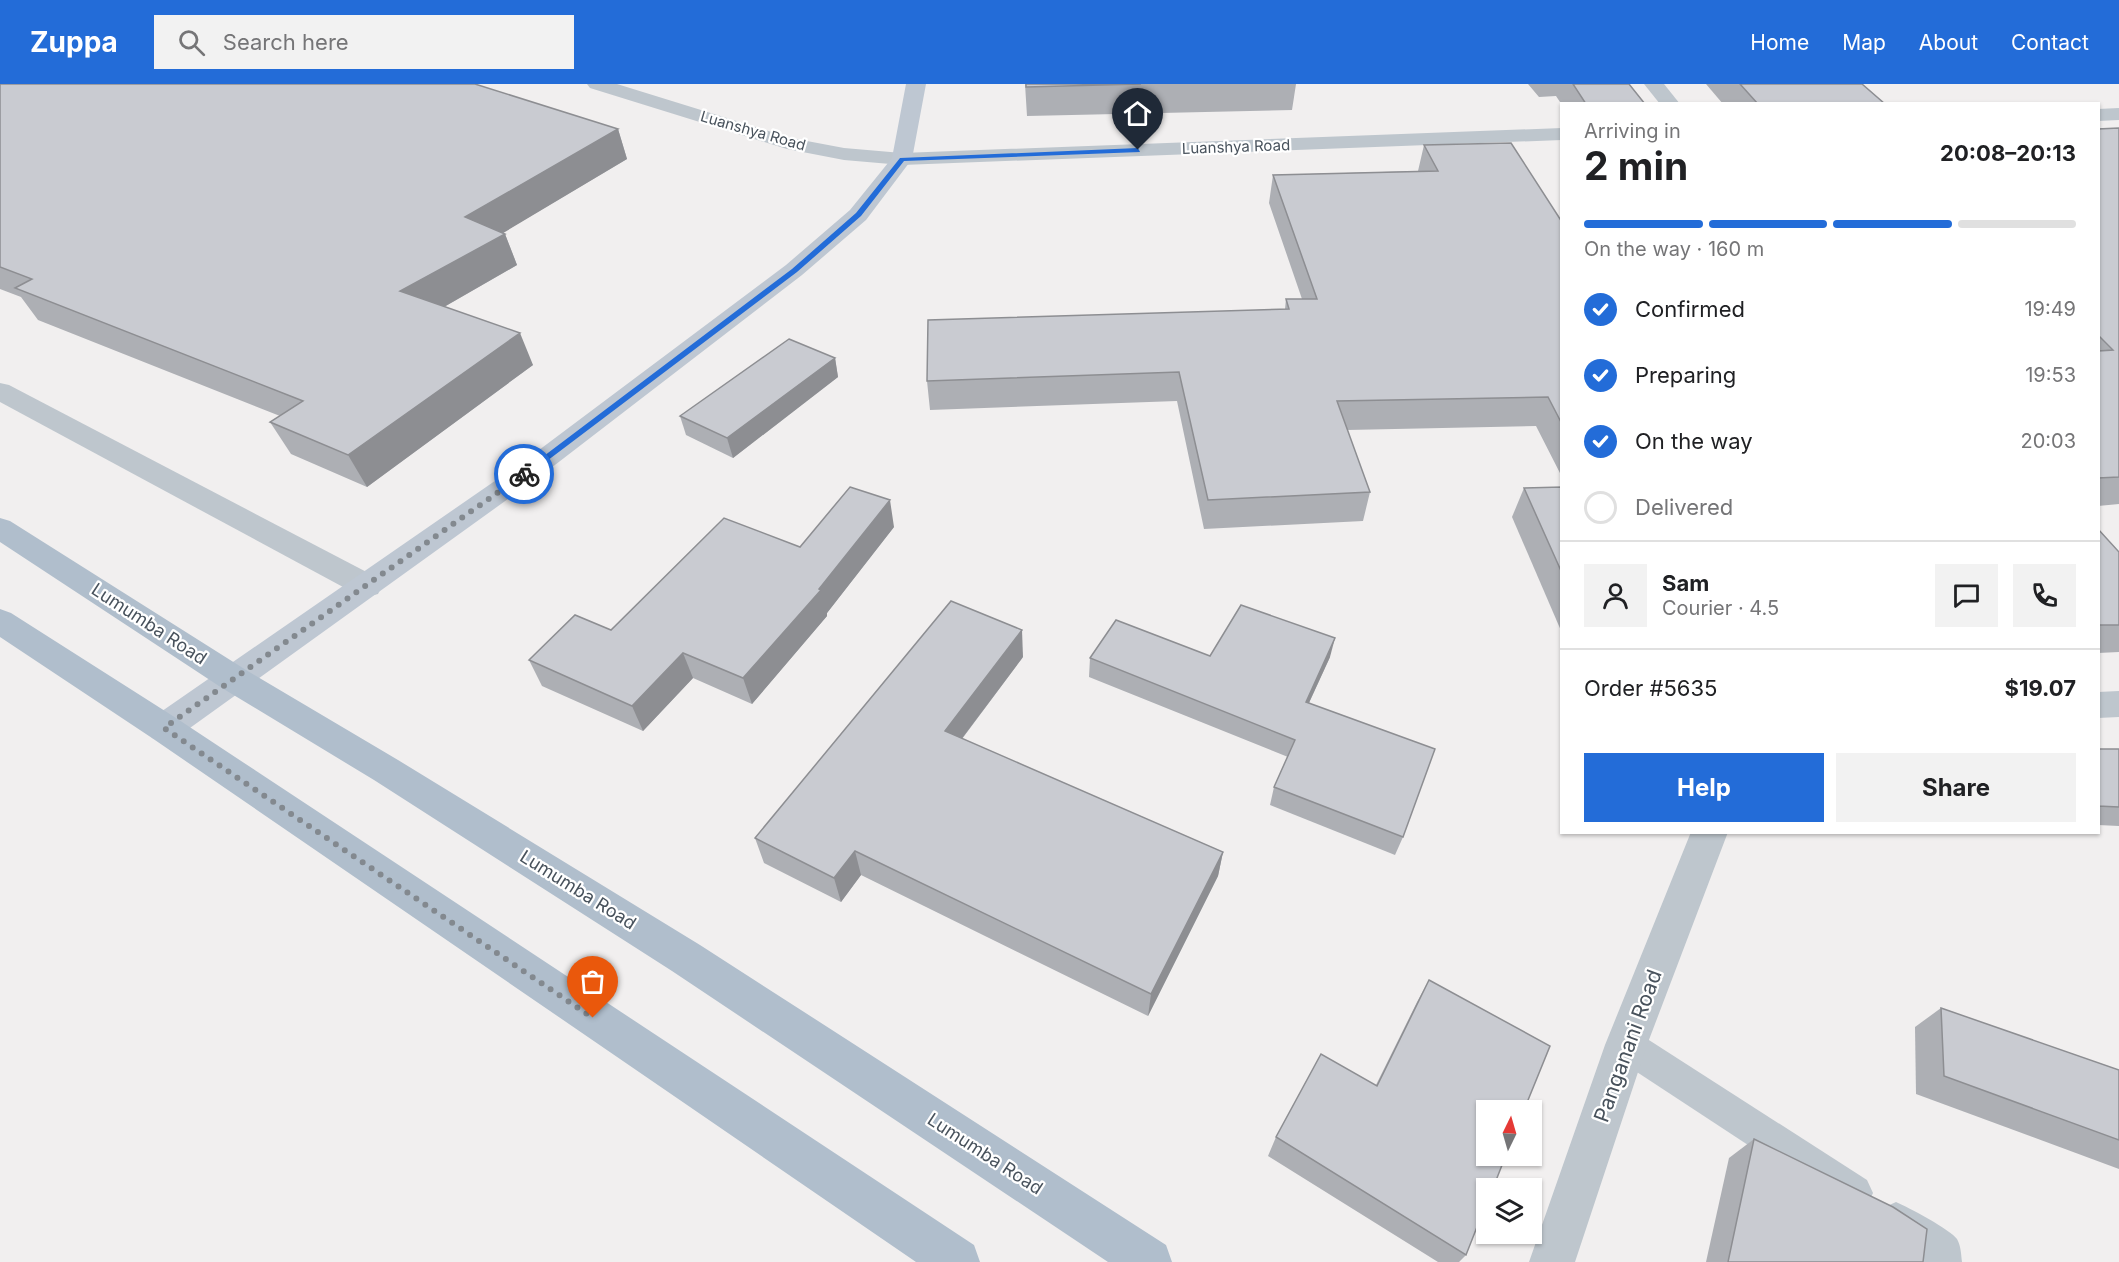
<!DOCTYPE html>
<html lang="en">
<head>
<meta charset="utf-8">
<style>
	body { margin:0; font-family:Inter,sans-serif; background:#f2f2f2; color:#202124; height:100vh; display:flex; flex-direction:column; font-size:22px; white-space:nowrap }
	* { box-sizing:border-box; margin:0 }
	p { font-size:20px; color:#757577 }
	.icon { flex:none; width:33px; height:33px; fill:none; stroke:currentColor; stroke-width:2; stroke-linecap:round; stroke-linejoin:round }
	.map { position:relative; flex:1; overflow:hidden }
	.sheet { position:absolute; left:1560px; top:18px; width:540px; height:732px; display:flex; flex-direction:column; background:#fff; border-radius:0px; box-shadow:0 2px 4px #0004 }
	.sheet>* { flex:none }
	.needle { width:39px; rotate:5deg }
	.tools { position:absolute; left:1476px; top:1016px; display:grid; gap:12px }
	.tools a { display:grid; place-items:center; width:66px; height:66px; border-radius:0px; background:#fff; box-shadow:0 2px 4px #0004; font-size:30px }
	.pin { position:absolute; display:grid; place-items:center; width:51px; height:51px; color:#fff; margin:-62px -26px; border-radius:50% 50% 50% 0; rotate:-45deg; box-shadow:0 0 6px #0007 }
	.pin .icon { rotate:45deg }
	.courier { position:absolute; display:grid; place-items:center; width:60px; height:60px; margin:-30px; border:4px solid #236cd8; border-radius:50%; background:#fff; color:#222; box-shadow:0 2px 8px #0007 }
	.overview em { font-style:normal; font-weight:700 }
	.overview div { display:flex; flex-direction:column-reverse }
	.overview { display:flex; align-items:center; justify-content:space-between; height:102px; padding:0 24px }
	h1 { font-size:39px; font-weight:700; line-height:45px }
	.bar { display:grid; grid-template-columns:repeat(4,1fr); gap:9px 6px; align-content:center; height:72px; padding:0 24px }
	.bar i { height:8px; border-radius:4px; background:#e0e0e0 }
	.bar .active { background:#236cd8 }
	.bar p { grid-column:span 4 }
	.line { display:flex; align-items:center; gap:15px; padding:0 24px; border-top:2px solid #e0e0e0 }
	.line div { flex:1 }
	.round { display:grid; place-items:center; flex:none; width:63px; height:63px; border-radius:0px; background:#f2f2f2 }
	ol { padding:0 24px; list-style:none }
	li { display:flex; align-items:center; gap:18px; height:66px }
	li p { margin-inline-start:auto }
	li .icon { padding:6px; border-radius:50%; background:#236cd8; color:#fff; stroke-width:4 }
	li:last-child { color:#757577 }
	li i { width:33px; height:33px; border:3px solid #e0e0e0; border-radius:50% }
	.primary-button { display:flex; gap:12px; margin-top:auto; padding:12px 24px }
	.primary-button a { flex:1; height:69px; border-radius:0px; background:#236cd8; color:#fff; font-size:24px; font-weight:700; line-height:69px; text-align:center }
	.primary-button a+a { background:#f2f2f2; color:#202124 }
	header { display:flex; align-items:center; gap:36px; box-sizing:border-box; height:84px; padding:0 30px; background:#236cd8; color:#fff }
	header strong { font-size:28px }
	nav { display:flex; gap:33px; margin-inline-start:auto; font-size:21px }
	.search { width:420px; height:54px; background:#f2f2f2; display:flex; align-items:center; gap:15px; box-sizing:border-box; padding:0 21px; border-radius:0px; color:#757577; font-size:22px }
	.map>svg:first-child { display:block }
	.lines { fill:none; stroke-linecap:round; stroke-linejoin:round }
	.lane { fill:#bec6cd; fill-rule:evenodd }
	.street { fill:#bec6cd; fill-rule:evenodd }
	.secondary { fill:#bec7d2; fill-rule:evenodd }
	.primary { fill:#b0becc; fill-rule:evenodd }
	.wall { fill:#adafb4 }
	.shaded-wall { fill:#8d8e92 }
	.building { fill:#c9cbd1; stroke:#8d8e92; stroke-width:1.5 }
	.route { fill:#236cd8 }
	.done { stroke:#83898f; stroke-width:6; stroke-dasharray:0 10.8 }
	.labels { text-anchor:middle; stroke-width:4.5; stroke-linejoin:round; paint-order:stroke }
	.far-street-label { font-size:15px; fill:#48525c; stroke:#fff }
	.street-label { font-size:18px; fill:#48525c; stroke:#fff }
	.near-street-label { font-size:21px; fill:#48525c; stroke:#fff }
</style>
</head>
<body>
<header>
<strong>Zuppa</strong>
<div class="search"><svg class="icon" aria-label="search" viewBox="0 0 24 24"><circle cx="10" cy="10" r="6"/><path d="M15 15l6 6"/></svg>Search here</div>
<nav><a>Home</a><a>Map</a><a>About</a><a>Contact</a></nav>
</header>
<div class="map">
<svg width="2119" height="1178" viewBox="0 0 2119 1178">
	<rect width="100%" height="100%" fill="#f1efef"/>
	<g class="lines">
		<g class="lane">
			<path d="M 1626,944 L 1638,949 L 1867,1096 L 1873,1109 L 1867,1122 L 1854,1128 L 1841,1122 L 1614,973 L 1609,961 L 1614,949 Z"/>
			<path d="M 1896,1118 C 1908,1123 1951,1146 1957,1155 C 1961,1162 1961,1170 1962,1178 L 1924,1178 L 1883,1150 L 1877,1137 L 1883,1124 Z"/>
		</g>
		<g class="street">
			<path d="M 587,0 L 617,0 L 791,54 L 844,64 L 902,69 L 1562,44 L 1562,56 L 902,81 L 844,76 L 787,65 L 590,4 Z"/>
			<path d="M 1644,0 L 1664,0 L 1680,20 L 1660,20 Z"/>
			<path d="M 2119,24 L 2119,36 L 2098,37 L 2098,25 Z"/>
			<path d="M 0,299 L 9,301 L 378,494 L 382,502 L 378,510 L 367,513 L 356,510 L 0,318 Z"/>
			<path d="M 2119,607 L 2119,633 L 2098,634 L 2098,608 Z"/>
			<path d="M 1691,748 L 1728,748 L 1647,961 L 1575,1178 L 1529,1178 L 1605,961 Z"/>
		</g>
		<path class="secondary" d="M 906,0 L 926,0 L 912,75 L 866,136 L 802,191 L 551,384 L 176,654 L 164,658 L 152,654 L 147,644 L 152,634 L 531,372 L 786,181 L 850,126 L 892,74 Z"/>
		<g class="primary">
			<path d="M 0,434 L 10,437 L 246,586 L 398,676 L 700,861 L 1166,1161 L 1172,1178 L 1108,1178 L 672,887 L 374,696 L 222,604 L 0,458 Z"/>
			<path d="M 0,525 L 11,529 L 176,634 L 974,1161 L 980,1178 L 916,1178 L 152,654 L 0,553 Z"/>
		</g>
	</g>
	<g class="wall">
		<path d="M 0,0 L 618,45 L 627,75 L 502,149 L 505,150 L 517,181 L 444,223 L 533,281 L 367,403 L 291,370 L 270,338 L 280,332 L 38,236 L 21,213 L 0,205 Z"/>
		<path d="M 1025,0 L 1296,0 L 1292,26 L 1027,32 Z"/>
		<path d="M 1528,0 L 1629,0 L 1645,20 L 1562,20 L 1562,21 L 1556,12 L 1539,13 Z"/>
		<path d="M 1706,0 L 1862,0 L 1885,20 L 1723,20 Z"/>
		<path d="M 2119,44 L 2119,420 L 2098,422 L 2098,45 Z"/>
		<path d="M 1424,61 L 1562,138 L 1562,393 L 1536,342 L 1347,346 L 1370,408 L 1363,437 L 1204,445 L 1177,317 L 930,326 L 927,297 L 1285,225 L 1286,215 L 1302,215 L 1269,119 L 1273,91 L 1418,87 Z"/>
		<path d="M 835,274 L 838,293 L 733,374 L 686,351 L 680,332 Z"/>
		<path d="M 1562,403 L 1562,549 L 1512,433 L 1524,404 Z"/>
		<path d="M 894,443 L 827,529 L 827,532 L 752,620 L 693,594 L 643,647 L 542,602 L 529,576 L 611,546 L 800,463 Z"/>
		<path d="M 2098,445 L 2119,468 L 2119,568 L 2098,569 Z"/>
		<path d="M 1210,572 L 1330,573 L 1309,619 L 1403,753 L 1395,771 L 1270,721 L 1274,703 L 1288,673 L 1089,593 L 1090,574 Z"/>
		<path d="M 1023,573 L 962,655 L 1223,768 L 1218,792 L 1148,932 L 861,791 L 841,818 L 764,779 L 755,754 Z"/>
		<path d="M 2098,665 L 2119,665 L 2119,742 L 2098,741 Z"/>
		<path d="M 1429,896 L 1466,1171 L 1459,1178 L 1438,1178 L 1268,1072 L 1276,1053 L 1376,1001 L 1417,918 Z"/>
		<path d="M 1941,924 L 2119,986 L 2119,1085 L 1916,1010 L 1915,943 Z"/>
		<path d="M 1754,1055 L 1923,1178 L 1706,1178 L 1729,1074 Z"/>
	</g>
	<g class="shaded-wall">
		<path d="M 618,45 L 627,75 L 478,164 L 465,133 Z"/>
		<path d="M 505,150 L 517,181 L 416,239 L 400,207 Z"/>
		<path d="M 520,249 L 533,281 L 367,403 L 348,371 Z"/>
		<path d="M 835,274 L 838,293 L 733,374 L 727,354 Z"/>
		<path d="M 890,416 L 894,443 L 827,529 L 827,532 L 752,620 L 743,594 L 819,505 Z"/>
		<path d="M 1022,546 L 1023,573 L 948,673 L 945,647 Z"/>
		<path d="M 1335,554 L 1330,573 L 1301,636 L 1306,618 Z"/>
		<path d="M 683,569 L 693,594 L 643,647 L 632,622 Z"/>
		<path d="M 855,767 L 861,791 L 841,818 L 834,794 Z"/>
		<path d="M 1223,768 L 1218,792 L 1148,932 L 1151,910 Z"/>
	</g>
	<g class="building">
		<path d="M 0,0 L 475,0 L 618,45 L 465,133 L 505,150 L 400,207 L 520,249 L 348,371 L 270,338 L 303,317 L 15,204 L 32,195 L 0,183 Z"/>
		<path d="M 1026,0 L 1141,0 L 1026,3 Z"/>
		<path d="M 1573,0 L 1629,0 L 1645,20 L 1586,20 Z"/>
		<path d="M 1740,0 L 1862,0 L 1885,20 L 1758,20 Z"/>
		<path d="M 2119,44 L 2119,393 L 2098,394 L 2098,267 L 2113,266 L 2098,251 L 2098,45 Z"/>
		<path d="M 1511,59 L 1562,138 L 1562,340 L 1548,313 L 1337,317 L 1370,408 L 1208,416 L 1179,288 L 927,297 L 928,236 L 1289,225 L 1286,215 L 1317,215 L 1273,91 L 1438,87 L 1424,61 Z"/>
		<path d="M 789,255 L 835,274 L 727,354 L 680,332 Z"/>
		<path d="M 850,403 L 890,416 L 819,505 L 821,506 L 743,594 L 683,569 L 632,622 L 529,576 L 575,531 L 611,546 L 724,434 L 800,463 Z"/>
		<path d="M 1562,403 L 1562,489 L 1524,404 Z"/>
		<path d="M 2098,445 L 2119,468 L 2119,541 L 2098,541 Z"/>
		<path d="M 951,517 L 1022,546 L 945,647 L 1223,768 L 1151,910 L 855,767 L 834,794 L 755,754 Z"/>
		<path d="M 1241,521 L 1335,554 L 1306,618 L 1435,665 L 1403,753 L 1274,703 L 1295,656 L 1090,574 L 1116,536 L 1210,572 Z"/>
		<path d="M 2098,665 L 2119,665 L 2119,723 L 2098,722 Z"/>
		<path d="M 1429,896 L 1550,962 L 1524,1026 L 1486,1026 L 1486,1071 L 1506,1071 L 1493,1104 L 1486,1104 L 1486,1120 L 1466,1171 L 1276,1053 L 1321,970 L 1377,1002 Z"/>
		<path d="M 1941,924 L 2119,986 L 2119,1056 L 1944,992 Z"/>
		<path d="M 1754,1055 L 1893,1123 L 1927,1145 L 1923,1178 L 1728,1178 Z"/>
	</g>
	<path class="route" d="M 1138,64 L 1140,68 L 904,77 L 861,132 L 797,188 L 527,392 L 520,390 L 792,185 L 856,129 L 900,74 Z"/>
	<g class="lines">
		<path class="done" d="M 524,390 L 164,644 L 593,934"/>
	</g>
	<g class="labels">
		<g class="far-street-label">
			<text transform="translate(753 47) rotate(16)" y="5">Luanshya Road</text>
			<text transform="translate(1236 63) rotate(-2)" y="5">Luanshya Road</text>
		</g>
		<g class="street-label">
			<text transform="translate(149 540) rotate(33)" y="6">Lumumba Road</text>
			<text transform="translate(578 806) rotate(32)" y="6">Lumumba Road</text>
			<text transform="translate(985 1070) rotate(33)" y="6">Lumumba Road</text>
		</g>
		<g class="near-street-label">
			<text transform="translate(1628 962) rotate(-70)" y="7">Panganani Road</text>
		</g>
	</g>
</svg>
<div class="tools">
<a><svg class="needle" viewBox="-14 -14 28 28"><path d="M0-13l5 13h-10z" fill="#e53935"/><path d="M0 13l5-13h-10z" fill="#757577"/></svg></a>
<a><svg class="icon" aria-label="layers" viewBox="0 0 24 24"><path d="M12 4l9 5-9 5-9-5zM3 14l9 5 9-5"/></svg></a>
</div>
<div class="pin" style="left:593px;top:934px;background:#ea580c"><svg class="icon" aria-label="bag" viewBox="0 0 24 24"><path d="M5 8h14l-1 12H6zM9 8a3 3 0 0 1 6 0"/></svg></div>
<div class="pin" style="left:1138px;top:66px;background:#1f2937"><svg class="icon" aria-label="home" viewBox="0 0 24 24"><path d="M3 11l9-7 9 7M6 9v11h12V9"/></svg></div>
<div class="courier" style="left:524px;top:390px"><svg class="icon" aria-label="bike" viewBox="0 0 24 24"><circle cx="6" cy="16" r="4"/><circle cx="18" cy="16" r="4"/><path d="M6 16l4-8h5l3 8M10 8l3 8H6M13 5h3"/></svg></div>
<section class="sheet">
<div class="overview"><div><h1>2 min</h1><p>Arriving in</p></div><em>20:08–20:13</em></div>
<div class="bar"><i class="active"></i><i class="active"></i><i class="active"></i><i></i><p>On the way · 160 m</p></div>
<ol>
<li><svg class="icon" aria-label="check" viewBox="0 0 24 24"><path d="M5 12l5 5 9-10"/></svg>Confirmed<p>19:49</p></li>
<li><svg class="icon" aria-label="check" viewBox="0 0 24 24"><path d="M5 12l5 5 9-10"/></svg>Preparing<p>19:53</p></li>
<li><svg class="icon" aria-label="check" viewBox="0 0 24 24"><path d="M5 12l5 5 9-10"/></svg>On the way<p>20:03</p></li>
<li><i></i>Delivered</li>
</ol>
<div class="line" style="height:108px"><a class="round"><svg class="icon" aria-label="person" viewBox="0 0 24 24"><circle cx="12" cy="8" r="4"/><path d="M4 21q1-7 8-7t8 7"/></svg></a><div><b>Sam</b><p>Courier · 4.5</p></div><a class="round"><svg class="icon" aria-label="chat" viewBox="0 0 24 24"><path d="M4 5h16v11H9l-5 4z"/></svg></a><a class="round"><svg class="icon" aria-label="phone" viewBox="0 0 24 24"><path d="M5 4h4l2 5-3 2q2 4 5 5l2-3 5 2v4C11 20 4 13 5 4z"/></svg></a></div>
<div class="line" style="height:78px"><div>Order #5635</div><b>$19.07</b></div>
<div class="primary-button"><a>Help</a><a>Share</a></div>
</section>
</div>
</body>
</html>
